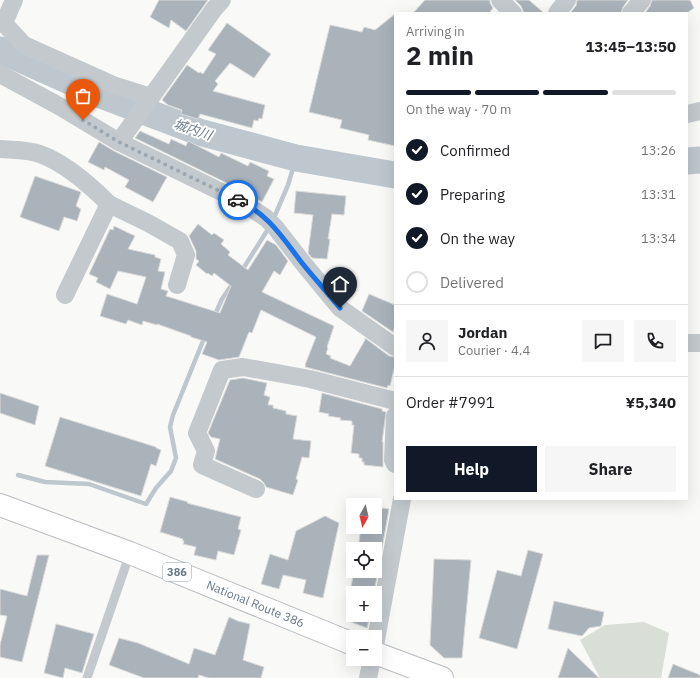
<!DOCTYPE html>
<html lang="en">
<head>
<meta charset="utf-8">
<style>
	body { margin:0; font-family:"IBM Plex Sans","Noto Sans JP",sans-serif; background:#f6f6f6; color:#202124; height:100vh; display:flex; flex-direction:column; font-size:15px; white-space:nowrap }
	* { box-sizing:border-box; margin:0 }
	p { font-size:13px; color:#757577 }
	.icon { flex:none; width:22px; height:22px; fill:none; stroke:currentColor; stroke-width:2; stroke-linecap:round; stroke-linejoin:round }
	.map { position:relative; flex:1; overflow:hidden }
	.drawer { position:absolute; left:394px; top:12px; width:294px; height:488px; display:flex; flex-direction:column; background:#fff; border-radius:0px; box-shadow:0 4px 16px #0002 }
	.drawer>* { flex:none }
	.needle { width:26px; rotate:188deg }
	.fabs { position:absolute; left:346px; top:498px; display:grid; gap:8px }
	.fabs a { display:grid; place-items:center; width:36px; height:36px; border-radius:0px; background:#fff; box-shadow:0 4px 16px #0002; font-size:20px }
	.pin { position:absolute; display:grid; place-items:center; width:34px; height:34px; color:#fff; margin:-41px -17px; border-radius:50% 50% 50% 0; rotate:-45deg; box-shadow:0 0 4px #0007 }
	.pin .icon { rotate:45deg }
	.courier { position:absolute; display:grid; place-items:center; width:40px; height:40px; margin:-20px; border:3px solid #1a73e8; border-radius:50%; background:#fff; color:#222; box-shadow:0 1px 5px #0007 }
	.headline em { font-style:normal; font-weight:700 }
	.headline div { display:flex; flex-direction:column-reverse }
	.headline { display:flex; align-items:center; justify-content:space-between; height:68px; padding:0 12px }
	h1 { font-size:26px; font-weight:700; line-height:30px }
	.bar { display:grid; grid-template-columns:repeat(4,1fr); gap:6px 4px; align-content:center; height:48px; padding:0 12px }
	.bar i { height:5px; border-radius:3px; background:#e0e0e0 }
	.bar .selected { background:#111827 }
	.bar p { grid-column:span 4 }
	.line { display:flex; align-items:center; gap:10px; padding:0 12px; border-top:1px solid #e0e0e0 }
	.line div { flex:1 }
	.round { display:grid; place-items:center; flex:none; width:42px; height:42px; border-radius:0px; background:#f6f6f6 }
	ol { padding:0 12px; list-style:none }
	li { display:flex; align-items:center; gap:12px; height:44px }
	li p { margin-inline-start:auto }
	li .icon { padding:4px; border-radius:50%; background:#111827; color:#fff; stroke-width:4 }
	li:last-child { color:#757577 }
	li i { width:22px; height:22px; border:2px solid #e0e0e0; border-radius:50% }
	.button { display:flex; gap:8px; margin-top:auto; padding:8px 12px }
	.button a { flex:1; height:46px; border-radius:0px; background:#111827; color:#fff; font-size:16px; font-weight:700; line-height:46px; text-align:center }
	.button a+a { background:#f6f6f6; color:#202124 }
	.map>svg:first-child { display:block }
	.green { fill:#d9dfd6 }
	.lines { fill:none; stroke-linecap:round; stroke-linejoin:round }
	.stream { stroke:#bdc7cd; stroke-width:4.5 }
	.river { stroke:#bdc7cd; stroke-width:27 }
	.building { fill:#aab2ba; stroke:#dbdbd9 }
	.trunk-casing { stroke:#b7bbbf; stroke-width:24 }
	.service { stroke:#c4c9cd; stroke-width:9 }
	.minor { stroke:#c4c9cd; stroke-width:18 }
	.trunk { stroke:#fff; stroke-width:22 }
	.done { stroke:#9aa6b0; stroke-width:4; stroke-dasharray:0 7.2 }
	.route { stroke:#1a73e8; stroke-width:5 }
	.labels { text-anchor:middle; stroke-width:4; stroke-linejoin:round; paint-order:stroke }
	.shield { fill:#fff; stroke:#95a0ad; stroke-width:1 }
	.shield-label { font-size:11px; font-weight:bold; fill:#67788a }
	.street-label { font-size:12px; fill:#67788a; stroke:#fff }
	.water-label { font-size:13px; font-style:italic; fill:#637984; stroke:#fff }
</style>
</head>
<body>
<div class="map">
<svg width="700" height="678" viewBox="0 0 700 678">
	<rect width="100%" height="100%" fill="#f9faf7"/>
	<path class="green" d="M 644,622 L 669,633 L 661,678 L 600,678 L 580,640 L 605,625 Z"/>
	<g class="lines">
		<g class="stream">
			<path d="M 273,220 L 288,185 L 296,158"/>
			<path d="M 241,272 L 270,226"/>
			<path d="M 214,317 L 222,299 L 233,283"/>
			<path d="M 18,475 L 45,482 L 89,484 L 146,504 L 156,488 L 171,471 L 176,458 L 170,427 L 173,415 L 205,336"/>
		</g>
		<g class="river">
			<path d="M 0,50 L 96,93 L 199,132 L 296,158 L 395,175"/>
			<path d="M 687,161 L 700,160"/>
		</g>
	</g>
	<g class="building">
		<path d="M 159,0 L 208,0 L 186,31 L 171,20 L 169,28 L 150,17 Z"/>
		<path d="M 425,0 L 490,0 L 490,3 L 493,8 L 489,13 L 413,13 Z"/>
		<path d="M 515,0 L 529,0 L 544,13 L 524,13 L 521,6 Z"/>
		<path d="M 577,0 L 628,0 L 623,7 L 621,13 L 570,13 L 576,6 Z"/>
		<path d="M 652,0 L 690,0 L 694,8 L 687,13 L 645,13 L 650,6 Z"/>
		<path d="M 395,14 L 395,146 L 368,140 L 369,135 L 340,128 L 342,120 L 309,112 L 330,25 L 362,32 L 364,27 L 375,30 Z"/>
		<path d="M 227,23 L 271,54 L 254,78 L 230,63 L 215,81 L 218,84 L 213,91 L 265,105 L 262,119 L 259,118 L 258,121 L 254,120 L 252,128 L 200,114 L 198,119 L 181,114 L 182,110 L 168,105 L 162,100 L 187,65 L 199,73 L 200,72 L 203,74 L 216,54 L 208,50 Z"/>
		<path d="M 140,131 L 169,144 L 171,139 L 186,146 L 188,141 L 219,157 L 221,153 L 248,166 L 250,162 L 269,171 L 267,176 L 274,179 L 262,202 L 247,193 L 135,138 Z"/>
		<path d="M 99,142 L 114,151 L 167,177 L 153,202 L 125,187 L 129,180 L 105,167 L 104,170 L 88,162 Z"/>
		<path d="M 35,176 L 81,192 L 76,206 L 81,209 L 77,221 L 64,217 L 59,231 L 20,217 Z"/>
		<path d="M 296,191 L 346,196 L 344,215 L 332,214 L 328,239 L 330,239 L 327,259 L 312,258 L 308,253 L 313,215 L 294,213 Z"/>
		<path d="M 198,224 L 212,235 L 214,233 L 224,240 L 221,244 L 230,252 L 228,255 L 248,270 L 267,240 L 276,245 L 288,261 L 280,275 L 274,271 L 262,292 L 334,326 L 327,347 L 328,348 L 326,354 L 331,356 L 330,358 L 350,366 L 365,340 L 365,338 L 389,356 L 395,357 L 395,365 L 390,386 L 388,385 L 387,388 L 305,367 L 306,365 L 305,365 L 316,337 L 261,310 L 252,333 L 249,332 L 239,357 L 219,360 L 202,354 L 207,342 L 191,337 L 191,336 L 157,324 L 157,325 L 143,321 L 142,325 L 128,320 L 126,324 L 100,316 L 107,294 L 137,304 L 146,277 L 118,271 L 110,289 L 96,282 L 98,278 L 89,274 L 110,229 L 113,230 L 114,226 L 135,236 L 128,249 L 155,255 L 155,257 L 161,259 L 158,271 L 165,272 L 161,289 L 168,291 L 166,296 L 220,313 L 231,286 L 214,273 L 212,276 L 208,273 L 207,274 L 196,265 L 199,261 L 196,259 L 196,251 L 189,236 Z"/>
		<path d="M 369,294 L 395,305 L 395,327 L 393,332 L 362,311 Z"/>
		<path d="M 243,378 L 267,383 L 264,395 L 270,397 L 268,405 L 273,405 L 273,408 L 286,411 L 286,414 L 297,416 L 293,439 L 311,441 L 309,458 L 302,457 L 296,479 L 298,480 L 293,495 L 266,487 L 264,483 L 260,479 L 215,459 L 220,439 L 211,437 L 208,433 L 230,380 Z"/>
		<path d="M 0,393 L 39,406 L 35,425 L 0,413 Z"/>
		<path d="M 322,393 L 382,409 L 382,411 L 386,412 L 382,442 L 383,442 L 383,467 L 364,465 L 364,462 L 362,462 L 362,458 L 359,458 L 359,454 L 351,453 L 354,425 L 352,425 L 352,421 L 340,420 L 341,418 L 328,416 L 329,414 L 319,412 Z"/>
		<path d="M 60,417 L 156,447 L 156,448 L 161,450 L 156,466 L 151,464 L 141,496 L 45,466 Z"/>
		<path d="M 170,497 L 188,502 L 187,503 L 241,517 L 238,529 L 241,530 L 234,555 L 218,551 L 216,560 L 194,555 L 196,547 L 183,544 L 184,541 L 182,540 L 183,539 L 160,532 Z"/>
		<path d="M 375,507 L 389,509 L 374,593 L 356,593 L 357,588 L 351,587 L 354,571 L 375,571 L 375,549 L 358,549 L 361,527 L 375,527 Z"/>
		<path d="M 325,516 L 339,523 L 323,598 L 303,593 L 306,580 L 283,575 L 279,589 L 261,584 L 270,554 L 288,560 L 296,531 Z"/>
		<path d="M 528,550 L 543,554 L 517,649 L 479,638 L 497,570 L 521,576 Z"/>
		<path d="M 37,555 L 49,555 L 22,662 L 0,657 L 0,645 L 7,616 L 0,615 L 0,589 L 27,596 Z"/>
		<path d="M 434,559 L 471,560 L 462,658 L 444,658 L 430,645 Z"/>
		<path d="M 554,601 L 604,612 L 601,626 L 589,628 L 582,636 L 548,629 Z"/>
		<path d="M 353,610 L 353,615 L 370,615 L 367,628 L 351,622 Z"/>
		<path d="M 229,617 L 238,621 L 250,624 L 243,660 L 264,667 L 261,678 L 209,678 L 199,675 L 198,678 L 144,678 L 109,665 L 119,638 L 138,643 L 189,664 L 194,648 L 215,655 Z"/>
		<path d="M 56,624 L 94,634 L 82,673 L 65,668 L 63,678 L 44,673 Z"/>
		<path d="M 568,648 L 599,678 L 558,678 Z"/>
		<path d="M 673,664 L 700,675 L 700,678 L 668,678 Z"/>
	</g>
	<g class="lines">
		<defs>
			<g id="trunk">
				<path id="s1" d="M 0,505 L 130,553 L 353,644"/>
				<path d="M 375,653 L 442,678"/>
			</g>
		</defs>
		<use href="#trunk" class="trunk-casing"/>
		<path class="service" d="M 87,678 L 130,553"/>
		<g class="minor">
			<path d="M 500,0 L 513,13"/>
			<path d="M 557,13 L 567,0"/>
			<path d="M 631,13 L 642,0"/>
			<path d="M 0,19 L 24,45 L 113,85 L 151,97"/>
			<path d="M 4,23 L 14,0"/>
			<path d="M 0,74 L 59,106 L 119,142 L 242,202 L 266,218 L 275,227 L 303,263 L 340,308 L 395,347"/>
			<path d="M 687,114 L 700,111"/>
			<path d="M 119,142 L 214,9 L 222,0"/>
			<path d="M 0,149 C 12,150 29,150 40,154 C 65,163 90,185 109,204 L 65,295"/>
			<path d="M 109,204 L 148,223 L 180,241 L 186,255 L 177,285"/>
			<path d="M 687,343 L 700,343"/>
			<path d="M 395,416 L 393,460 L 395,464"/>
			<path d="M 256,489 L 202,465 L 206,451 L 197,433 L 222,370 L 243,367 L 310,379 L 395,401"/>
			<path d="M 375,645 L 402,499"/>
			<path d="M 368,678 L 372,659"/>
		</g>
		<use href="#trunk" class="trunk"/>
	</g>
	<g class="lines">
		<path class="done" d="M 83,120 L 119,142 L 238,200"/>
		<path class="route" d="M 238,200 C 269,215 282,237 302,263 C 314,278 328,293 340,308"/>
	</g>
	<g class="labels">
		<rect class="shield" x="163" y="563" width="28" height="18" rx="3"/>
		<g class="shield-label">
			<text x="177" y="576">386</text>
		</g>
		<g class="street-label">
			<text dy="4" stroke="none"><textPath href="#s1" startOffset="274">National Route 386</textPath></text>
		</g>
		<g class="water-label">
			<text transform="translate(193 129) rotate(19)" y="5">城内川</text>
		</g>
	</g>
</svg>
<div class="fabs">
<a><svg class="needle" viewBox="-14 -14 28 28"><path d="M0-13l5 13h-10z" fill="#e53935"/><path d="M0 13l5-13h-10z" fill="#757577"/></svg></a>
<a><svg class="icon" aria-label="locate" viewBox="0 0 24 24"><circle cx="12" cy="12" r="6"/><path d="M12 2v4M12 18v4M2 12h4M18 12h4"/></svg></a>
<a>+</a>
<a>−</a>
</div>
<div class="pin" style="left:83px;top:120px;background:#ea580c"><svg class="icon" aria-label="bag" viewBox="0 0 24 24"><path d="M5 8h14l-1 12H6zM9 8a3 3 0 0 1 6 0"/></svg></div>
<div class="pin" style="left:340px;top:308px;background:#1f2937"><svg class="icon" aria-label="home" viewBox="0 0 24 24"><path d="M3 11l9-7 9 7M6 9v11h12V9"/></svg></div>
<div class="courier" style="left:238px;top:200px"><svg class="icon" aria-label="car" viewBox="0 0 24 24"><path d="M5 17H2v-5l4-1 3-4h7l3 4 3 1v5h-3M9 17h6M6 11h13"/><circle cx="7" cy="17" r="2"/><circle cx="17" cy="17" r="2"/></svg></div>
<section class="drawer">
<div class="headline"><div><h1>2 min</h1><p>Arriving in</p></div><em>13:45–13:50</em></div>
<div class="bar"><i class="selected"></i><i class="selected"></i><i class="selected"></i><i></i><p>On the way · 70 m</p></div>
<ol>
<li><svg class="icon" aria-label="check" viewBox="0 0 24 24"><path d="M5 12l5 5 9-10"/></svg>Confirmed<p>13:26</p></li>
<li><svg class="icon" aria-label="check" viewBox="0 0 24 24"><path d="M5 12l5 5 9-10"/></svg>Preparing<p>13:31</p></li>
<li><svg class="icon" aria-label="check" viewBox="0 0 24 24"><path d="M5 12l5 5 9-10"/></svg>On the way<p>13:34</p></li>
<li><i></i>Delivered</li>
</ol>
<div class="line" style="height:72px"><a class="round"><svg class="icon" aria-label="person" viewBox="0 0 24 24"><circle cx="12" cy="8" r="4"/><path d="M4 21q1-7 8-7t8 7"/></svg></a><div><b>Jordan</b><p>Courier · 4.4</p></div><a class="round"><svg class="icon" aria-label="chat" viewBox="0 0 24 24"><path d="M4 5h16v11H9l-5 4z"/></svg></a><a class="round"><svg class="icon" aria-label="phone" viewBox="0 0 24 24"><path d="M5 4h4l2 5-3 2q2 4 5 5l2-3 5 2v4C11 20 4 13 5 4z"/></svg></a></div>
<div class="line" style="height:52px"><div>Order #7991</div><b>¥5,340</b></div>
<div class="button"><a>Help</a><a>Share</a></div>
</section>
</div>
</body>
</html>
